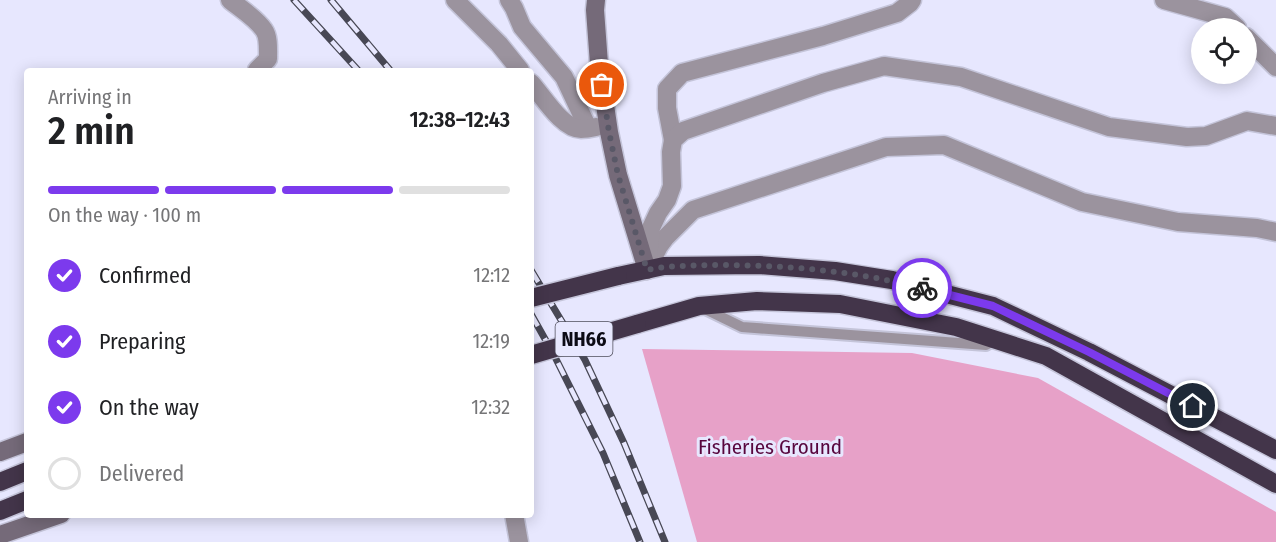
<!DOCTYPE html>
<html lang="en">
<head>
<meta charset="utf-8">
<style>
	body { margin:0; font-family:"Fira Sans Condensed",sans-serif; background:#f2f2f2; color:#202124; height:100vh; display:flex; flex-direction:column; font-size:22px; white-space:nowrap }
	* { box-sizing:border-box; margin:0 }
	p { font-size:20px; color:#757577 }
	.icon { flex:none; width:33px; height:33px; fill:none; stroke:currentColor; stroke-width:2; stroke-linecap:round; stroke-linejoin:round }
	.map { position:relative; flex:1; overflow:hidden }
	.details { position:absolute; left:24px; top:68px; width:510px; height:450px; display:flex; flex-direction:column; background:#fff; border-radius:6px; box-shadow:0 3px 15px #0003 }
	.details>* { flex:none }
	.fabs { position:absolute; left:1191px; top:18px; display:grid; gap:12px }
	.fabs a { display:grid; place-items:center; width:66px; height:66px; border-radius:50%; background:#fff; box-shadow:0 3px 15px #0003; font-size:30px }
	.pin { position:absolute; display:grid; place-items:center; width:51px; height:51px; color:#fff; margin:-26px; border:3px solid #fff; border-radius:50%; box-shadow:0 2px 6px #0007 }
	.courier { position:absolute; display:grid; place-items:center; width:60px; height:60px; margin:-30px; border:4px solid #7c3aed; border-radius:50%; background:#fff; color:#222; box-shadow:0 2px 8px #0007 }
	.head em { font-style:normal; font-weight:600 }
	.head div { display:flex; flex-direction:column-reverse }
	.head { display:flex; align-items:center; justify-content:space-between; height:102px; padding:0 24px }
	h1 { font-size:39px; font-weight:600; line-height:45px }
	.bar { display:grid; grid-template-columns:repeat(4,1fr); gap:9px 6px; align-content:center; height:72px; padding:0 24px }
	.bar i { height:8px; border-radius:4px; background:#e0e0e0 }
	.bar .selected { background:#7c3aed }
	.bar p { grid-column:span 4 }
	ol { padding:0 24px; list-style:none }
	li { display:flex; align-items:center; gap:18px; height:66px }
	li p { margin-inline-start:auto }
	li .icon { padding:6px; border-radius:50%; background:#7c3aed; color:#fff; stroke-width:4 }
	li:last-child { color:#757577 }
	li i { width:33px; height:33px; border:3px solid #e0e0e0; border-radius:50% }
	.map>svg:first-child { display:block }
	.green { fill:#e7a1c8 }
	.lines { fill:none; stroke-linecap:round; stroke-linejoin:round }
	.lane-casing { stroke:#c4c4d9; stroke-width:14 }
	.street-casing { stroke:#c4c4d9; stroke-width:21 }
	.secondary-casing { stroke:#c4c4d9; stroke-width:21 }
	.highway-casing { stroke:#c4c4d9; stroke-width:21 }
	.lane { stroke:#9b939e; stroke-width:10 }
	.street { stroke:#9b939e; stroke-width:18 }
	.secondary { stroke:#756a79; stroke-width:18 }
	.highway { stroke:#43354a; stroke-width:18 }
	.rail-casing { stroke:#484855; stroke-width:7 }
	.rail { stroke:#e7e7fe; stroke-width:4.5; stroke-dasharray:14; stroke-linecap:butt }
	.highway-bridge-casing { stroke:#c4c4d9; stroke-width:21; stroke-linecap:butt }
	.highway-bridge { stroke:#43354a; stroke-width:18 }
	.done { stroke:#595867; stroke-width:6; stroke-dasharray:0 10.8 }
	.route { stroke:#7c3aed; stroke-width:8 }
	.labels { text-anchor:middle; stroke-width:6; stroke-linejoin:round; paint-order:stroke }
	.shield { fill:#e7e7fe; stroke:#4e4d5b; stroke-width:1.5 }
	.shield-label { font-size:20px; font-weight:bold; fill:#0c0b15 }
	.park-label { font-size:21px; fill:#58063e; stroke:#e7e7fe }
</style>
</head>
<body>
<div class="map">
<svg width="1276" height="542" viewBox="0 0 1276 542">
	<rect width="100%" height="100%" fill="#e7e7fe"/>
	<path class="green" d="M 642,349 L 912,353 L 1038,378 L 1276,512 L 1276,542 L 697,542 Z"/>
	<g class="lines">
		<defs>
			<path id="lane" d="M 703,308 L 742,327 L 986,345 L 993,341"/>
			<g id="street">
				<path d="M 230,0 C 241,9 256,18 264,30 C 269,37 268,50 268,59 L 257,70"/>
				<path d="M 455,0 L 499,44 L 520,70"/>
				<path d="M 509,0 L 514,8 L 522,27 L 564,77 L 588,128"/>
				<path d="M 1164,0 L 1225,17 L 1237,28"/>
				<path d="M 1246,37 L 1276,67"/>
				<path d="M 531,83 C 543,96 562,129 581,129 C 586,129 591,128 596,127"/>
				<path d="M 673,140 L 667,108 L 667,89 L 682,73 L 823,36 L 897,13 L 910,3 L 912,0"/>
				<path d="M 652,260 L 659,246 L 665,238 L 693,210 L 886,147 L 944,145 L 1082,202 L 1178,222 L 1257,228 L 1276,232"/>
				<path d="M 647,270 L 651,228 L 658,213 L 667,200 L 672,186 L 671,152 L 673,140 L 683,131 L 823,83 L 884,66 L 961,77 L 1109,127 L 1187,137 L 1206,136 L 1247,121 L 1276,126"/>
				<path d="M 514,514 L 519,542"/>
			</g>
			<g id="secondary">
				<path d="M 596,0 L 595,10 L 599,64 L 609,132 L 618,175 L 647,270"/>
				<path d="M 0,452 L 27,442"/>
				<path d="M 0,535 L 61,514"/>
			</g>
			<g id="highway">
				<path d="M 618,276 L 664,266 L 759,265 L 835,271 L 892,280 L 993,306 L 1089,352 L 1276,450"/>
				<path d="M 637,324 L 699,306 L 757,301 L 840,304 L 956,327 L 1046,356 L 1276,484"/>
				<path d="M 0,482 L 27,471"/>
				<path d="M 0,511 L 27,500"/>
			</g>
		</defs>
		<use href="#lane" class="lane-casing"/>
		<use href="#street" class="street-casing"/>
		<use href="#secondary" class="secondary-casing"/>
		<use href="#highway" class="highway-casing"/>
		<use href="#lane" class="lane"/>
		<use href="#street" class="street"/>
		<use href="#secondary" class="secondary"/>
		<use href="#highway" class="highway"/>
		<defs>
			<g id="rail">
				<path d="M 294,0 L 358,70"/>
				<path d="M 331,0 L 390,70"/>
				<path d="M 531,270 L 585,360 L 624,443 L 665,542"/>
				<path d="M 531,314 L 554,355 L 603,453 L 640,542"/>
			</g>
		</defs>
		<use href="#rail" class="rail-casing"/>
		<use href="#rail" class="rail"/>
		<defs>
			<g id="highway-bridge">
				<path d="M 531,298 L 618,276"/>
				<path d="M 531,355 L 637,324"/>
			</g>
		</defs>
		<use href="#highway-bridge" class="highway-bridge-casing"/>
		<use href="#highway-bridge" class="highway-bridge"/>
	</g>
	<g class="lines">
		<path class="done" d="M 602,85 L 609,132 L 618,175 L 647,270 C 670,265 693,266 716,265 C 786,265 855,271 922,288"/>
		<path class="route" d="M 922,288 L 993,306 L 1089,352 L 1193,406"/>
	</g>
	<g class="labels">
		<rect class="shield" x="555.5" y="322" width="57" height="34" rx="4.5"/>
		<g class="shield-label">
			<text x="584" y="346">NH66</text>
		</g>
		<g class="park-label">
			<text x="770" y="454">Fisheries Ground</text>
		</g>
	</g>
</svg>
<div class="fabs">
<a><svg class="icon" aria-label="locate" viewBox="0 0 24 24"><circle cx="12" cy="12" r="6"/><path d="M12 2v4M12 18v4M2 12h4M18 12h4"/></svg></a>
</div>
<div class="pin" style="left:602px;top:85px;background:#ea580c"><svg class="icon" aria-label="bag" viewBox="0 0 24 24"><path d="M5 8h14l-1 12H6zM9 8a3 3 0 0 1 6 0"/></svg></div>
<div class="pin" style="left:1193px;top:406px;background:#1f2937"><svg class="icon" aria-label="home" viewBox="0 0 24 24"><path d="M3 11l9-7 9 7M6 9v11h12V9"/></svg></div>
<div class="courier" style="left:922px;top:288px"><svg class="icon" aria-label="bike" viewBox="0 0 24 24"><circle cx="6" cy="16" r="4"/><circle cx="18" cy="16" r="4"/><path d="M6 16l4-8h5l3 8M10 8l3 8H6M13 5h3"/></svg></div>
<section class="details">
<div class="head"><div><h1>2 min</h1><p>Arriving in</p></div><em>12:38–12:43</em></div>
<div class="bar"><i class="selected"></i><i class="selected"></i><i class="selected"></i><i></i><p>On the way · 100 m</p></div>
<ol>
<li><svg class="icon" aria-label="check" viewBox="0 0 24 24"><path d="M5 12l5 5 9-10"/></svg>Confirmed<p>12:12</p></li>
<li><svg class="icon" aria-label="check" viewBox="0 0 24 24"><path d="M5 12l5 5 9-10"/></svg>Preparing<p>12:19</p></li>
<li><svg class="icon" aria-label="check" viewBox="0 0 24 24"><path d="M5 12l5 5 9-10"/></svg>On the way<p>12:32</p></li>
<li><i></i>Delivered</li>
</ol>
</section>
</div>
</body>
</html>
